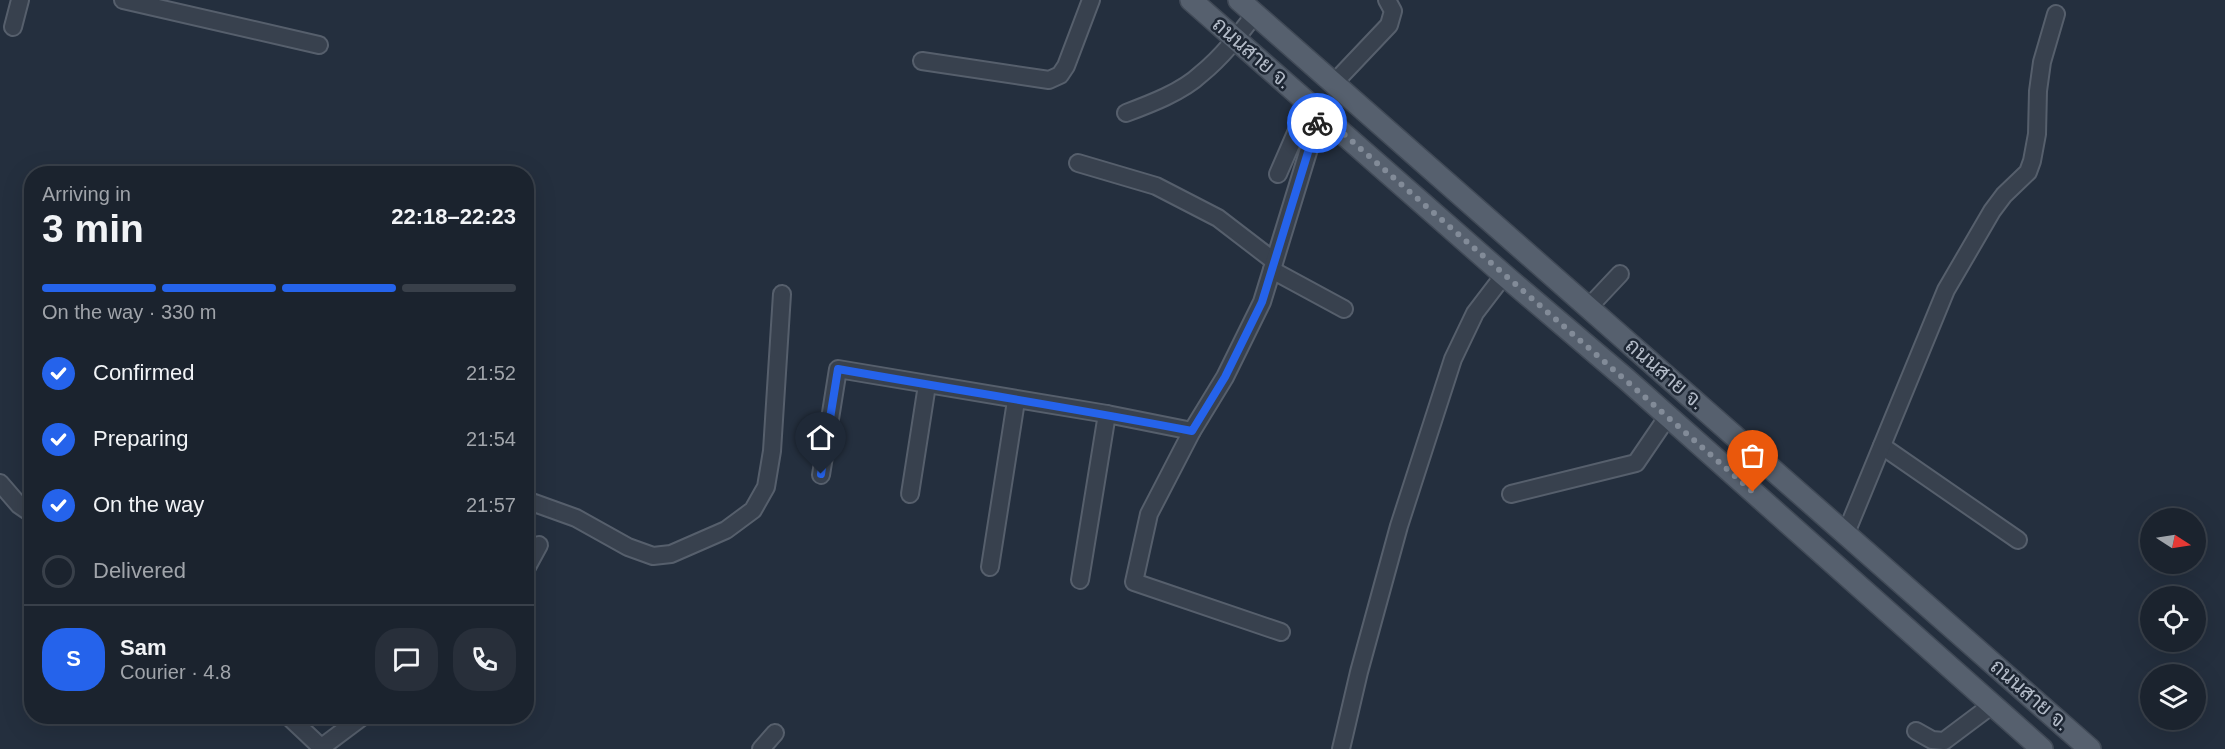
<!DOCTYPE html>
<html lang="en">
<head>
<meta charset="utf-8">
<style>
	body { margin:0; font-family:Arial,Sarabun,sans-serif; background:#282f3a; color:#f1f3f6; height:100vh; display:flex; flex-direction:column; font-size:22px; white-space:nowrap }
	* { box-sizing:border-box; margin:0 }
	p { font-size:20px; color:#a0a4aa }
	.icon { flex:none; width:33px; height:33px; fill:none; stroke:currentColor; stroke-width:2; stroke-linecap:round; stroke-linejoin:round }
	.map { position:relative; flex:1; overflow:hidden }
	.drawer { position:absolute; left:24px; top:166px; width:510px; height:558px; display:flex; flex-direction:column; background:#1b232e; border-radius:24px; box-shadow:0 6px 24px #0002,0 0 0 2px #39404a }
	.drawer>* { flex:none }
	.needle { width:39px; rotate:102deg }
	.fabs { position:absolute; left:2140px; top:508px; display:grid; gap:12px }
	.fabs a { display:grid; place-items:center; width:66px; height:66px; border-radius:50%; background:#1b232e; box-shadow:0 6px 24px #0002,0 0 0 2px #39404a; font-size:30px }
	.pin { position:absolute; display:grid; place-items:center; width:51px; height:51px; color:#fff; margin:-62px -26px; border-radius:50% 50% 50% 0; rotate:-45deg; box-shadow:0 0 6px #0007 }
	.pin .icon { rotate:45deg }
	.courier { position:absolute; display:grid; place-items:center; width:60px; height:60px; margin:-30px; border:4px solid #2563eb; border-radius:50%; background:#fff; color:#222; box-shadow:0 2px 8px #0007 }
	.head em { font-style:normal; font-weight:700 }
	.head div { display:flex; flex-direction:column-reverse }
	.head { display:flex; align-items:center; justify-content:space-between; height:102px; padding:0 18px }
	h1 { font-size:39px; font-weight:700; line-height:45px }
	.bar { display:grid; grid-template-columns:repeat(4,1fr); gap:9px 6px; align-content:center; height:72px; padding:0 18px }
	.bar i { height:8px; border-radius:4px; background:#39404a }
	.bar .selected { background:#2563eb }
	.bar p { grid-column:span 4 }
	.line { display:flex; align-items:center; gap:15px; padding:0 18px; border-top:2px solid #39404a }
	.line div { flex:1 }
	.round { display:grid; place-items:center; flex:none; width:63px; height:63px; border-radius:24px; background:#282f3a }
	ol { padding:0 18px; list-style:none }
	li { display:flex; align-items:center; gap:18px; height:66px }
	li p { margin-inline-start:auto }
	li .icon { padding:6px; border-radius:50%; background:#2563eb; color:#fff; stroke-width:4 }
	li:last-child { color:#a0a4aa }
	li i { width:33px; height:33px; border:3px solid #39404a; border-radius:50% }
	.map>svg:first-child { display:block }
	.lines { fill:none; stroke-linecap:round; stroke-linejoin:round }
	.minor-casing { stroke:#565f6c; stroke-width:20 }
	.major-casing { stroke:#414a57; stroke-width:24 }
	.minor { stroke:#38414e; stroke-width:16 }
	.major { stroke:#56606e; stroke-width:21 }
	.done { stroke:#828b98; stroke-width:6; stroke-dasharray:0 10.8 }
	.route { stroke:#2563eb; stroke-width:8 }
	.labels { text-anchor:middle; stroke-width:5; stroke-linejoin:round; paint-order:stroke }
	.street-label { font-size:21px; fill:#b4bcc9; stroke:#1d2633 }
</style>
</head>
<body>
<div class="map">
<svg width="2225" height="749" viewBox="0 0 2225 749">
	<rect width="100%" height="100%" fill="#242f3e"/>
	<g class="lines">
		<defs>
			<g id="minor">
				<path d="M 123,0 L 319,45"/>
				<path d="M 13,27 L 20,0"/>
				<path d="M 922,61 L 1049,80 L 1060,75 L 1066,66 L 1091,0"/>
				<path d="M 1334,83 L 1389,25 L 1393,11 L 1387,0"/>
				<path d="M 1126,113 C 1150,104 1182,92 1201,74 C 1222,57 1239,35 1255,14"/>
				<path d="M 1078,163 L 1156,186 L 1218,218 L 1274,261"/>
				<path d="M 1278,174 L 1309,103"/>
				<path d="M 1272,270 L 1344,309"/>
				<path d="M 1589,307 L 1620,274"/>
				<path d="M 1882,446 L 2018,540"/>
				<path d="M 821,475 L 838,369 L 1107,414 L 1192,431"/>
				<path d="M 0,483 L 19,505 L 32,514"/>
				<path d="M 910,494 L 927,385"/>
				<path d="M 1511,494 L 1636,463 L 1668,416"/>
				<path d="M 526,500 L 576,518 L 628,547 L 653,556 L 671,554 L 726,530 L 753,510 L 766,487 L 772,451 L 782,294"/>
				<path d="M 1846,533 L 1946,290 L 1992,211 L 2004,195 L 2028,172 L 2032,161 L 2037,134 L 2038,91 L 2042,62 L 2056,14"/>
				<path d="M 990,567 L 1016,401"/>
				<path d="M 526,569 L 539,545"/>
				<path d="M 1080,580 L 1107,414"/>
				<path d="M 1281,632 L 1134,582 L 1149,514 L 1192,431 L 1225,377 L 1262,302 L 1320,113"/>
				<path d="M 289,717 L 323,749"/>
				<path d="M 1916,731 L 1932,740 L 1944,741 L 1992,705"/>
				<path d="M 322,747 L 362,717"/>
				<path d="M 761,749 L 775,733"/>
				<path d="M 1341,749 L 1359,672 L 1399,526 L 1453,359 L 1475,313 L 1504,275"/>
			</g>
			<g id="major">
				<path d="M 1191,0 L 1504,275 L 1625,378 L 2042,749"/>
				<path d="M 1239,0 L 2090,749"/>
			</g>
		</defs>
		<use href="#minor" class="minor-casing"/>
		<use href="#major" class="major-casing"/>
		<use href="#minor" class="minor"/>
		<use href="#major" class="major"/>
	</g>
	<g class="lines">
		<path class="done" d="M 1317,123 L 1320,113 C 1464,240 1609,365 1753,492"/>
		<path class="route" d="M 821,474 L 838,369 C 956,390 1074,408 1192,431 L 1225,377 L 1262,302 L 1317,123"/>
	</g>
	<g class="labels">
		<g class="street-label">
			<text transform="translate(1252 53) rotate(41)" y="7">ถนนสาย จ.</text>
			<text transform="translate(1665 374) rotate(41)" y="7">ถนนสาย จ.</text>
			<text transform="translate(2030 695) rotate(41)" y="7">ถนนสาย จ.</text>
		</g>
	</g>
</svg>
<div class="fabs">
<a><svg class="needle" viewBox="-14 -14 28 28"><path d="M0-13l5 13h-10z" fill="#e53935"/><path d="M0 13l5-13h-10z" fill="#a0a4aa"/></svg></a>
<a><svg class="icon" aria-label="locate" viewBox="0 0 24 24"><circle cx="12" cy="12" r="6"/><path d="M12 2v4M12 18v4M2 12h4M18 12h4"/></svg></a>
<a><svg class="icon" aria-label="layers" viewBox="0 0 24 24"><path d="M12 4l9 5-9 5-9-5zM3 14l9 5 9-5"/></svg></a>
</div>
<div class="pin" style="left:1753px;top:492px;background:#ea580c"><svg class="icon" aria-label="bag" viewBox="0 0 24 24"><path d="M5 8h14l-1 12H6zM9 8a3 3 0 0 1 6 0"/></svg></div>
<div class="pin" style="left:821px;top:474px;background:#1f2937"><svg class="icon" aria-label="home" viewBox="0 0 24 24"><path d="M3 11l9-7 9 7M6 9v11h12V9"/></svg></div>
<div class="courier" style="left:1317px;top:123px"><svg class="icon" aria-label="bike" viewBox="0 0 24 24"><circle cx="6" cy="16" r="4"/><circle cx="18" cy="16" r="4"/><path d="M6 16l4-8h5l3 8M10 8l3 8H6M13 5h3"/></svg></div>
<section class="drawer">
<div class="head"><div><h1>3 min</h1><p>Arriving in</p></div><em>22:18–22:23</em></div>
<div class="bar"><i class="selected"></i><i class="selected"></i><i class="selected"></i><i></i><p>On the way · 330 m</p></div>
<ol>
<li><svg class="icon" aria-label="check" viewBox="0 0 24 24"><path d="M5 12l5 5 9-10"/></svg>Confirmed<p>21:52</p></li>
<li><svg class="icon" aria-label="check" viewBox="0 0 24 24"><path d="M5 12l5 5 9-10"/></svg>Preparing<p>21:54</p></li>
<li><svg class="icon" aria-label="check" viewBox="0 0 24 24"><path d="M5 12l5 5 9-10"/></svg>On the way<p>21:57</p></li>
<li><i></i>Delivered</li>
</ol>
<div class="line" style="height:108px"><b class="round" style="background:#2563eb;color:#fff">S</b><div><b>Sam</b><p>Courier · 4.8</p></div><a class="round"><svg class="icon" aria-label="chat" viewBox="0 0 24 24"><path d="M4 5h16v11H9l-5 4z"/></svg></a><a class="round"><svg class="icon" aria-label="phone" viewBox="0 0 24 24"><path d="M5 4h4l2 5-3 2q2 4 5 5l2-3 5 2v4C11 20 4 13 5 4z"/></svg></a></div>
</section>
</div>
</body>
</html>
